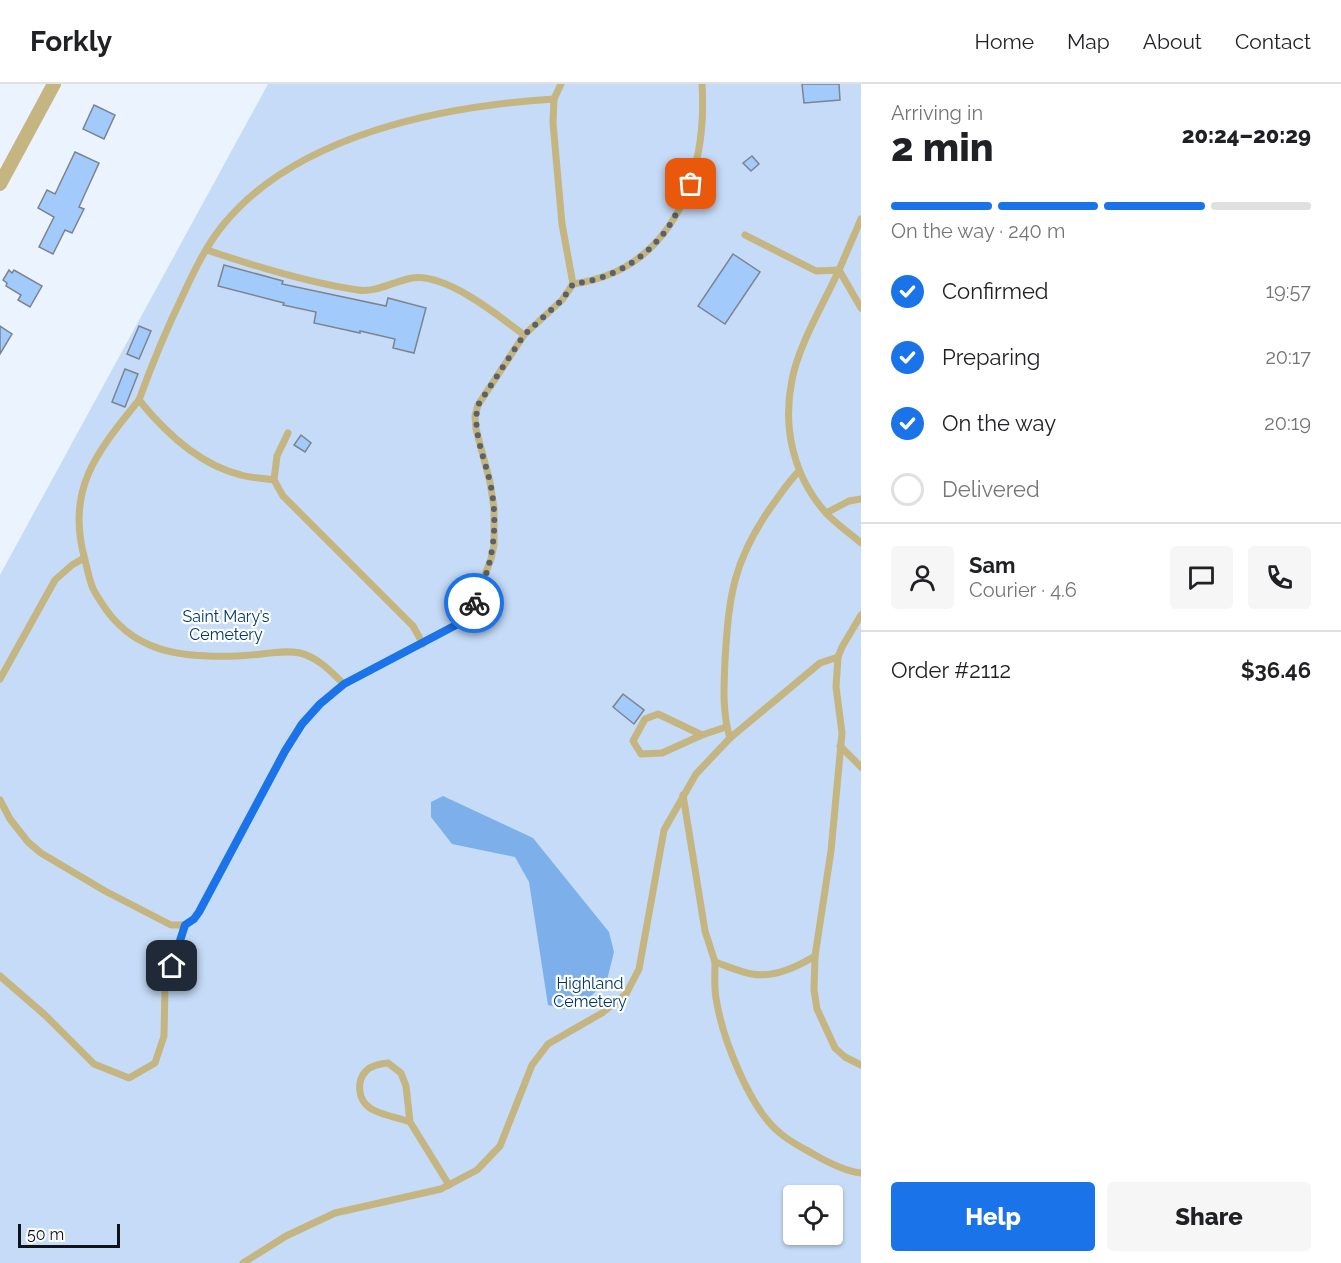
<!DOCTYPE html>
<html lang="en">
<head>
<meta charset="utf-8">
<style>
	body { margin:0; font-family:Raleway,sans-serif; background:#f6f6f6; color:#202124; height:100vh; display:flex; flex-direction:column; font-size:22px; white-space:nowrap }
	* { box-sizing:border-box; margin:0 }
	p { font-size:20px; color:#757577 }
	.icon { flex:none; width:33px; height:33px; fill:none; stroke:currentColor; stroke-width:2; stroke-linecap:round; stroke-linejoin:round }
	.map { position:relative; flex:1; overflow:hidden }
	.side { display:flex; flex-direction:column; background:#fff; width:480px }
	.side>* { flex:none }
	.fabs { position:absolute; left:783px; top:1101px; display:grid; gap:12px }
	.fabs a { display:grid; place-items:center; width:60px; height:60px; border-radius:6px; background:#fff; box-shadow:0 2px 4px #0004; font-size:30px }
	.scale { position:absolute; left:18px; bottom:15px; width:102px; box-sizing:border-box; padding-left:6px; border:3px solid #101318; border-top:0; font-size:16px; line-height:21px; white-space:nowrap; color:#101318; -webkit-text-stroke:4px #fff; paint-order:stroke }
	.pin { position:absolute; display:grid; place-items:center; width:51px; height:51px; color:#fff; margin:-26px; border-radius:12px; box-shadow:0 3px 9px #0006 }
	.courier { position:absolute; display:grid; place-items:center; width:60px; height:60px; margin:-30px; border:4px solid #1a73e8; border-radius:50%; background:#fff; color:#222; box-shadow:0 2px 8px #0007 }
	.head em { font-style:normal; font-weight:800 }
	.head div { display:flex; flex-direction:column-reverse }
	.head { display:flex; align-items:center; justify-content:space-between; height:102px; padding:0 30px }
	h1 { font-size:39px; font-weight:800; line-height:45px }
	.bar { display:grid; grid-template-columns:repeat(4,1fr); gap:9px 6px; align-content:center; height:72px; padding:0 30px }
	.bar i { height:8px; border-radius:4px; background:#e0e0e0 }
	.bar .current { background:#1a73e8 }
	.bar p { grid-column:span 4 }
	.line { display:flex; align-items:center; gap:15px; padding:0 30px; border-top:2px solid #e0e0e0 }
	.line div { flex:1 }
	.round { display:grid; place-items:center; flex:none; width:63px; height:63px; border-radius:6px; background:#f6f6f6 }
	ol { padding:0 30px; list-style:none }
	li { display:flex; align-items:center; gap:18px; height:66px }
	li p { margin-inline-start:auto }
	li .icon { padding:6px; border-radius:50%; background:#1a73e8; color:#fff; stroke-width:4 }
	li:last-child { color:#757577 }
	li i { width:33px; height:33px; border:3px solid #e0e0e0; border-radius:50% }
	.action { display:flex; gap:12px; margin-top:auto; padding:12px 30px }
	.action a { flex:1; height:69px; border-radius:6px; background:#1a73e8; color:#fff; font-size:24px; font-weight:800; line-height:69px; text-align:center }
	.action a+a { background:#f6f6f6; color:#202124 }
	header { display:flex; align-items:center; gap:36px; box-sizing:border-box; height:84px; padding:0 30px; background:#fff; border-bottom:2px solid #e0e0e0 }
	header strong { font-size:28px }
	nav { display:flex; gap:33px; margin-inline-start:auto; font-size:21px }
	main { display:flex; flex:1; min-height:0 }
	.map>svg:first-child { display:block }
	.green { fill:#c5dbf7; fill-rule:evenodd }
	.water { fill:#7dafea }
	.building { fill:#a2cbfb; stroke:#7b8490; stroke-width:1.5 }
	.lines { fill:none; stroke-linecap:round; stroke-linejoin:round }
	.service { stroke:#c5b580; stroke-width:7 }
	.minor { stroke:#c5b580; stroke-width:14 }
	.done { stroke:#5c6168; stroke-width:6; stroke-dasharray:0 10.8 }
	.route { stroke:#1a73e8; stroke-width:8 }
	.labels { text-anchor:middle; stroke-width:4.5; stroke-linejoin:round; paint-order:stroke }
	.park-label { font-size:16px; fill:#01386c; stroke:#fff }
</style>
</head>
<body>
<header>
<strong>Forkly</strong>
<nav><a>Home</a><a>Map</a><a>About</a><a>Contact</a></nav>
</header>
<main>
<div class="map">
<svg width="861" height="1179" viewBox="0 0 861 1179">
	<rect width="100%" height="100%" fill="#eaf3fe"/>
	<path class="green" d="M 268,0 L 861,0 L 861,1179 L 0,1179 L 0,491 ZM 794,1112 L 832,1112 L 832,1150 L 794,1150 Z"/>
	<path class="water" d="M 443,712 L 533,754 L 609,848 L 614,868 L 607,896 L 592,911 L 564,925 L 548,921 L 529,798 L 515,773 L 452,760 L 431,733 L 431,718 Z"/>
	<g class="building">
		<path d="M 802,0 L 839,0 L 840,16 L 804,19 Z"/>
		<path d="M 94,21 L 115,31 L 104,55 L 83,45 Z"/>
		<path d="M 75,68 L 99,79 L 79,123 L 84,125 L 72,149 L 65,146 L 53,170 L 39,163 L 54,133 L 38,124 L 47,106 L 55,110 Z"/>
		<path d="M 752,72 L 759,80 L 751,87 L 743,79 Z"/>
		<path d="M 733,170 L 760,188 L 725,240 L 698,222 Z"/>
		<path d="M 224,181 L 283,197 L 282,200 L 386,222 L 388,214 L 426,224 L 414,269 L 393,264 L 395,255 L 360,247 L 360,249 L 314,239 L 316,228 L 283,221 L 284,219 L 218,202 Z"/>
		<path d="M 9,186 L 12,189 L 14,186 L 42,202 L 30,223 L 18,216 L 21,211 L 6,202 L 7,199 L 3,196 Z"/>
		<path d="M 0,242 L 12,250 L 0,270 Z"/>
		<path d="M 139,242 L 151,247 L 139,275 L 127,270 Z"/>
		<path d="M 125,285 L 138,290 L 125,323 L 112,318 Z"/>
		<path d="M 301,351 L 311,359 L 305,368 L 294,361 Z"/>
		<path d="M 623,610 L 644,626 L 634,640 L 613,623 Z"/>
	</g>
	<g class="lines">
		<g class="service">
			<path d="M 861,135 L 839,186 L 861,224"/>
			<path d="M 745,151 L 816,187 L 839,186 C 824,219 798,262 792,296 C 782,344 794,393 826,429 C 836,440 850,449 861,459"/>
			<path d="M 207,166 C 254,182 308,199 358,206 C 375,209 395,197 412,194 C 446,189 498,231 524,251"/>
			<path d="M 573,200 C 673,186 708,91 702,0"/>
			<path d="M 139,316 C 97,368 65,405 85,476 C 87,484 89,494 92,502 C 94,508 98,513 101,518 C 132,569 182,574 237,572 C 257,572 281,565 300,569 C 319,574 331,588 344,600"/>
			<path d="M 274,396 L 277,372 L 288,349"/>
			<path d="M 826,429 L 849,417 L 861,415"/>
			<path d="M 861,531 L 842,563 L 838,573 L 836,603 L 842,649 L 831,767 L 815,872 L 814,906 L 817,925 L 835,964 L 845,973 L 861,981"/>
			<path d="M 423,560 L 413,542 L 283,412 L 274,396 C 263,394 251,394 241,391 C 200,381 164,347 139,316 C 152,280 166,246 183,211 C 194,187 206,162 223,141 C 297,50 443,22 554,15"/>
			<path d="M 0,595 L 55,496 L 72,481 L 84,474"/>
			<path d="M 702,651 L 662,669 L 641,670 L 633,657 L 645,635 L 658,630 L 702,651 L 726,643"/>
			<path d="M 730,654 C 722,628 724,602 725,576 C 729,512 733,477 771,423 C 780,411 788,398 799,387"/>
			<path d="M 840,662 L 861,683"/>
			<path d="M 683,711 L 705,847 L 715,878 C 727,882 740,888 752,890 C 773,894 797,883 815,872"/>
			<path d="M 0,716 L 10,735 L 28,758 L 41,769 L 105,807 L 171,841 L 185,841 L 194,835 L 199,828 L 285,667 L 302,640 L 320,620 L 344,600 L 457,540 L 474,520 L 491,475 L 494,461 L 494,424 L 490,398 L 476,345 L 475,332 L 478,321 L 524,251 L 562,216 L 573,200 L 562,140 L 553,39 L 554,15 L 561,0"/>
			<path d="M 715,878 C 715,890 714,903 716,914 C 722,953 749,1024 780,1049 C 790,1058 803,1064 815,1071 C 829,1079 845,1087 861,1089"/>
			<path d="M 0,892 L 45,931 L 94,980 L 129,994 L 155,979 L 164,952 L 165,903 L 185,841"/>
			<path d="M 410,1038 C 399,1034 378,1030 370,1024 C 358,1016 356,997 366,987 C 372,981 380,980 388,979 L 401,989 L 406,1002 L 410,1038 L 449,1101"/>
			<path d="M 243,1179 L 286,1152 L 335,1129 L 441,1105 L 477,1086 L 500,1062 L 532,981 L 548,960 L 602,929 L 626,910 L 639,885 L 664,746 L 696,690 L 730,654 L 820,579 L 838,573"/>
		</g>
		<path class="minor" d="M 0,100 L 54,0"/>
	</g>
	<g class="lines">
		<path class="done" d="M 474,519 C 494,481 499,439 490,398 C 484,372 472,347 478,321 L 524,251 L 562,216 L 573,200 C 610,195 640,179 664,149 C 675,135 683,116 691,100"/>
		<path class="route" d="M 172,882 L 185,841 L 194,835 L 199,828 L 285,667 L 302,640 L 320,620 L 344,600 L 458,540 L 474,519"/>
	</g>
	<g class="labels">
		<g class="park-label">
			<text x="226" y="538">Saint Mary’s<tspan x="226" dy="18">Cemetery</tspan></text>
			<text x="590" y="905">Highland<tspan x="590" dy="18">Cemetery</tspan></text>
		</g>
	</g>
</svg>
<div class="fabs">
<a><svg class="icon" aria-label="locate" viewBox="0 0 24 24"><circle cx="12" cy="12" r="6"/><path d="M12 2v4M12 18v4M2 12h4M18 12h4"/></svg></a>
</div>
<div class="scale">50 m</div>
<div class="pin" style="left:691px;top:100px;background:#ea580c"><svg class="icon" aria-label="bag" viewBox="0 0 24 24"><path d="M5 8h14l-1 12H6zM9 8a3 3 0 0 1 6 0"/></svg></div>
<div class="pin" style="left:172px;top:882px;background:#1f2937"><svg class="icon" aria-label="home" viewBox="0 0 24 24"><path d="M3 11l9-7 9 7M6 9v11h12V9"/></svg></div>
<div class="courier" style="left:474px;top:519px"><svg class="icon" aria-label="bike" viewBox="0 0 24 24"><circle cx="6" cy="16" r="4"/><circle cx="18" cy="16" r="4"/><path d="M6 16l4-8h5l3 8M10 8l3 8H6M13 5h3"/></svg></div>
</div>
<section class="side">
<div class="head"><div><h1>2 min</h1><p>Arriving in</p></div><em>20:24–20:29</em></div>
<div class="bar"><i class="current"></i><i class="current"></i><i class="current"></i><i></i><p>On the way · 240 m</p></div>
<ol>
<li><svg class="icon" aria-label="check" viewBox="0 0 24 24"><path d="M5 12l5 5 9-10"/></svg>Confirmed<p>19:57</p></li>
<li><svg class="icon" aria-label="check" viewBox="0 0 24 24"><path d="M5 12l5 5 9-10"/></svg>Preparing<p>20:17</p></li>
<li><svg class="icon" aria-label="check" viewBox="0 0 24 24"><path d="M5 12l5 5 9-10"/></svg>On the way<p>20:19</p></li>
<li><i></i>Delivered</li>
</ol>
<div class="line" style="height:108px"><a class="round"><svg class="icon" aria-label="person" viewBox="0 0 24 24"><circle cx="12" cy="8" r="4"/><path d="M4 21q1-7 8-7t8 7"/></svg></a><div><b>Sam</b><p>Courier · 4.6</p></div><a class="round"><svg class="icon" aria-label="chat" viewBox="0 0 24 24"><path d="M4 5h16v11H9l-5 4z"/></svg></a><a class="round"><svg class="icon" aria-label="phone" viewBox="0 0 24 24"><path d="M5 4h4l2 5-3 2q2 4 5 5l2-3 5 2v4C11 20 4 13 5 4z"/></svg></a></div>
<div class="line" style="height:78px"><div>Order #2112</div><b>$36.46</b></div>
<div class="action"><a>Help</a><a>Share</a></div>
</section>
</main>
</body>
</html>
